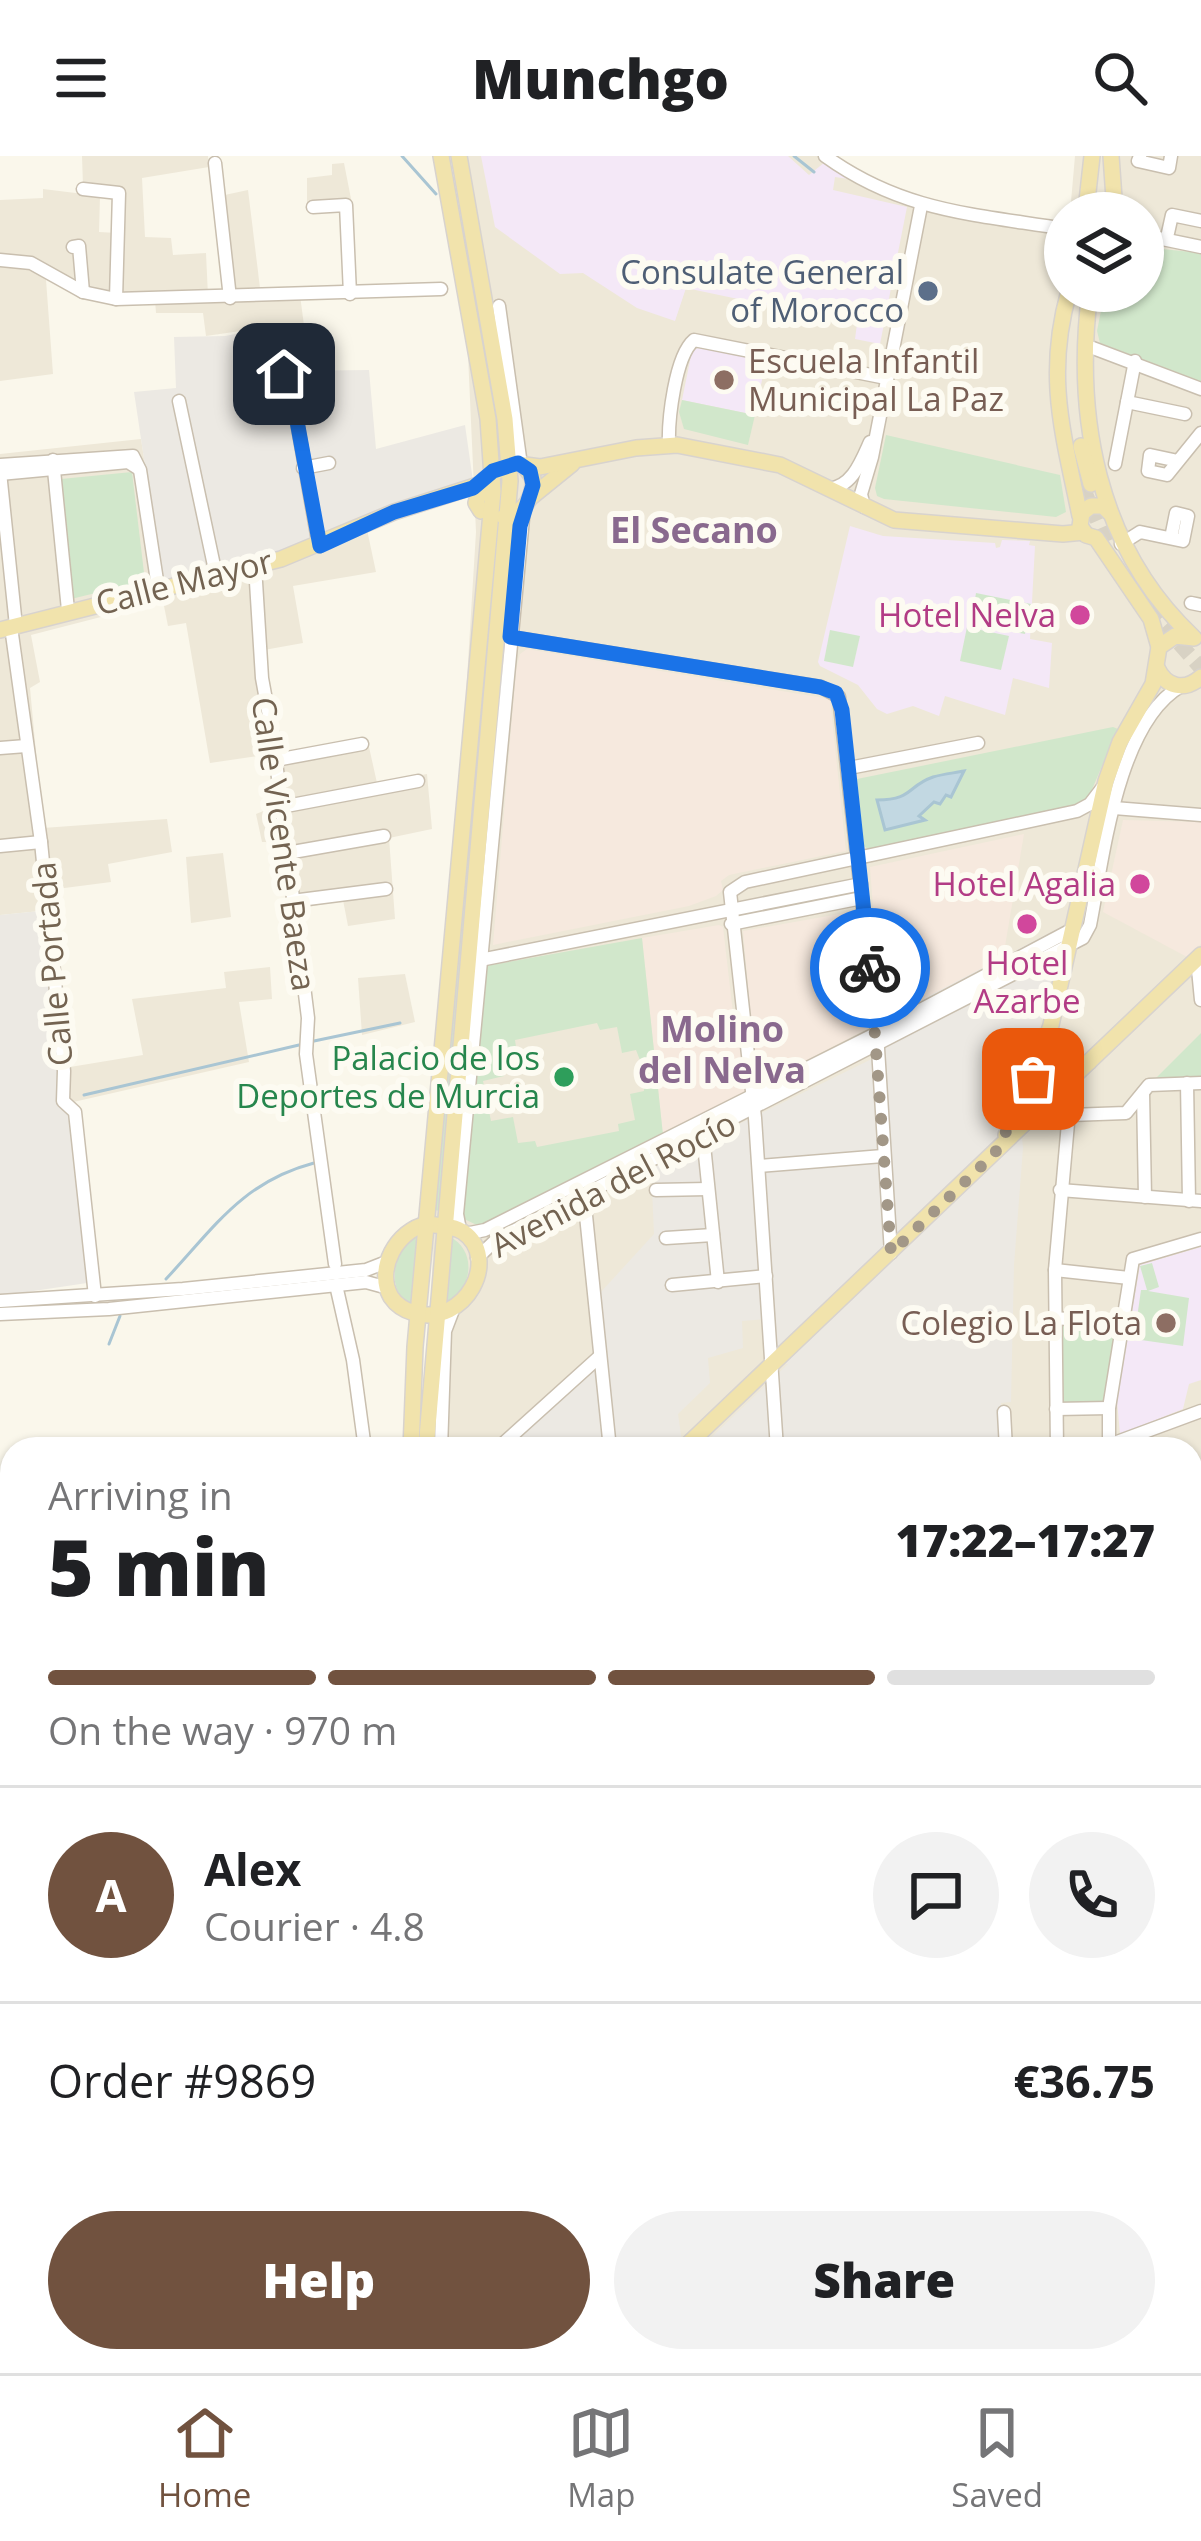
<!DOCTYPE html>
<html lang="en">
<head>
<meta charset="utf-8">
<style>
	body { margin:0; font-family:"Open Sans",sans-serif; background:#f2f2f2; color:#202124; height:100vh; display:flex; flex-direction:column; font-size:45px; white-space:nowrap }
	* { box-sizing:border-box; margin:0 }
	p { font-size:39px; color:#757577 }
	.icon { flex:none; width:66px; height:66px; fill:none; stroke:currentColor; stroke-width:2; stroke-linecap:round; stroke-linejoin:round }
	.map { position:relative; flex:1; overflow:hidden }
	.side { position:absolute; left:0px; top:1281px; width:1203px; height:936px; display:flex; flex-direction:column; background:#fff; border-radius:36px 36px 0 0; box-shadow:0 3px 9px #0004 }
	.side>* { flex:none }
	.controls { position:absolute; left:1044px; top:36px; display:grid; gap:24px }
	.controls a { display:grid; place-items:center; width:120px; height:120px; border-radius:50%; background:#fff; box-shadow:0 3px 9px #0004; font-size:60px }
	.pin { position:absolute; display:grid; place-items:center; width:102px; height:102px; color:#fff; margin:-51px; border-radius:24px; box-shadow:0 6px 18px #0006 }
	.courier { position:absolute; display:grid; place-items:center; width:120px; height:120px; margin:-60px; border:9px solid #1a73e8; border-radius:50%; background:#fff; color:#222; box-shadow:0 3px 15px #0007 }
	.head em { font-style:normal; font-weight:800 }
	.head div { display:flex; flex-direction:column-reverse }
	.head { display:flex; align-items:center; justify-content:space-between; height:204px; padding:0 48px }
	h1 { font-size:78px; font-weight:800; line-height:90px }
	.bar { display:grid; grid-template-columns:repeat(4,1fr); gap:18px 12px; align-content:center; height:144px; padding:0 48px }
	.bar i { height:15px; border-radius:9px; background:#e0e0e0 }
	.bar .active { background:#71523f }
	.bar p { grid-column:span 4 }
	.line { display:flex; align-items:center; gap:30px; padding:0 48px; border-top:3px solid #e0e0e0 }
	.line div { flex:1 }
	.round { display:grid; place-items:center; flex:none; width:126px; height:126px; border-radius:63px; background:#f2f2f2 }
	.action { display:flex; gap:24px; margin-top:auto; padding:24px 48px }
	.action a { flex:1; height:138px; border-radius:72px; background:#71523f; color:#fff; font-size:48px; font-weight:800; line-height:138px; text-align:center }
	.action a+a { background:#f2f2f2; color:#202124 }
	header { display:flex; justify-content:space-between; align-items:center; height:156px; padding:0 48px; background:#fff; font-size:54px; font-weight:800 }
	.dock { display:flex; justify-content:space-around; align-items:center; height:168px; border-top:3px solid #e0e0e0; background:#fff; font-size:33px; color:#757577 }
	.dock a { display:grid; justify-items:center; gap:6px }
	.dock .active { color:#71523f }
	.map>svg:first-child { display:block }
	.residential { fill:#eee8d8 }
	.commercial { fill:#f6e9de }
	.industrial { fill:#ece9e3 }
	.education { fill:#f4e8f7 }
	.green { fill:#d1e7cb; fill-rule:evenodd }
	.water { fill:#c2d8e2; stroke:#a9c5d3; stroke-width:3 }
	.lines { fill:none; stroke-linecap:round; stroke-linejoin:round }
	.stream { stroke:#a9c5d3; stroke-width:3 }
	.major-tunnel { stroke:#d8d2c4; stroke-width:15; stroke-dasharray:15 8; stroke-linecap:butt }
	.minor-casing { stroke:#c9bfaf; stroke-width:15 }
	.major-casing { stroke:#d8d3ce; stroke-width:18 }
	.minor { stroke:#fff; stroke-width:12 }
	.major { stroke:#f1e3ac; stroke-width:15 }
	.done { stroke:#a29787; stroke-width:12; stroke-dasharray:0 21.6 }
	.route { stroke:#1a73e8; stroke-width:15 }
	.service-dot { fill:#5c6f8a; stroke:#fdfbf2; stroke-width:4.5 }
	.education-dot { fill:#8d6e63; stroke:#fdfbf2; stroke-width:4.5 }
	.hotel-dot { fill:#d1479c; stroke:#fdfbf2; stroke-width:4.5 }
	.leisure-dot { fill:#2e9e5b; stroke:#fdfbf2; stroke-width:4.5 }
	.labels { text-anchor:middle; stroke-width:12; stroke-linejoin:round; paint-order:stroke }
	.service-label { font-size:33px; fill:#4e5e75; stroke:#fdfbf2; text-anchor:end }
	.education-label { font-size:33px; fill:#785e54; stroke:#fdfbf2; text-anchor:start }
	.street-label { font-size:33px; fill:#736351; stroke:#fdfbf2 }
	.hotel-label { font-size:33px; fill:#b23c85; stroke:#fdfbf2; text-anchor:end }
	.leisure-label { font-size:33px; fill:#27864d; stroke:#fdfbf2; text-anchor:end }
	.neighbourhood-label { font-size:36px; font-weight:bold; fill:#89698e; stroke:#fdfbf2 }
</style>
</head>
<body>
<header><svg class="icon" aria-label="menu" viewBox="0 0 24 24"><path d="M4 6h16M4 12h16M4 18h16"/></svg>Munchgo<svg class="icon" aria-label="search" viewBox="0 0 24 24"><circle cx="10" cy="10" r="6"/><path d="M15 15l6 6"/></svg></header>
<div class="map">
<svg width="1201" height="2217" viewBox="0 0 1201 2217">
	<rect width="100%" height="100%" fill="#faf7eb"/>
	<g class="residential">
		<path d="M 82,0 L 208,0 L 209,11 L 142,22 L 145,81 L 171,82 L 173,99 L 206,97 L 208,140 L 96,139 L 96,131 L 46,124 L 53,218 L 0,225 L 0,44 L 43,42 L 43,33 L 100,40 L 99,76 L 117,77 L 119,38 L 83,30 Z"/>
		<path d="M 459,0 L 835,0 L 893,35 L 933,46 L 1065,67 L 1065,135 L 1143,135 L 1143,57 L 1070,57 L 1075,0 L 1201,0 L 1201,1907 L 1191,1919 L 1191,1293 L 425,1293 L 435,1043 L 476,376 Z"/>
		<path d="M 344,7 L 353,53 L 307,53 L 307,22 L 332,19 L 332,8 Z"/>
		<path d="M 248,34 L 260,132 L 228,135 L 220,40 Z"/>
		<path d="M 300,139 L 310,215 L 286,215 L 275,170 L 206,180 L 203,157 L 156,157 L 155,144 Z"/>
		<path d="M 141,283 L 164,430 L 366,369 L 376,416 L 293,430 L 303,487 L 264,494 L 279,598 L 367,582 L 377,627 L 427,618 L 432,673 L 389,682 L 395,763 L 348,770 L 343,744 L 289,755 L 280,686 L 262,686 L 256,658 L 276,650 L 269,605 L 257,600 L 210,607 L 186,467 L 168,470 L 163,445 L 31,479 L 40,526 L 30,532 L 43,672 L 167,663 L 172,696 L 108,708 L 111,726 L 49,734 L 50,754 L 0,759 L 0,298 Z"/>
		<path d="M 223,697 L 231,761 L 191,767 L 186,701 Z"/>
		<path d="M 270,811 L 272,843 L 239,846 L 249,906 L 69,947 L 64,912 L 143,899 L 132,843 L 226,832 L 224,816 Z"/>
		<path d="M 405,818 L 415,866 L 362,879 L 358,822 Z"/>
		<path d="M 1201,2204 L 1201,2217 L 630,2215 L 635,2205 L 1155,2205 L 1157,2213 Z"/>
	</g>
	<g class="commercial">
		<path d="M 527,493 L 830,543 L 846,695 L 729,719 L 721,725 L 723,734 L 716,740 L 689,750 L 493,789 L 516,514 L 520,498 Z"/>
		<path d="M 1123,664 L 1201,666 L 1201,788 L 1187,801 L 1103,756 Z"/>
		<path d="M 1024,678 L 1003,802 L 663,979 L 642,782 L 719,769 L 723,771 L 734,866 L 751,863 L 743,775 L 873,752 L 870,711 Z"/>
	</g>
	<g class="industrial">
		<path d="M 276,170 L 286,215 L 369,214 L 376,293 L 465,269 L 473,325 L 414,341 L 344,379 L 163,430 L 134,236 L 176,232 L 174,181 L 225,180 Z"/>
		<path d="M 50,754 L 87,1127 L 0,1140 L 0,759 Z"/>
		<path d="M 1064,769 L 1031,907 L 1018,941 L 1023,992 L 1014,1109 L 1011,1246 L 1001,1247 L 1002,1293 L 699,1293 L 788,1208 L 769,1204 L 766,1163 L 742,1165 L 743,1192 L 708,1202 L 710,1227 L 678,1258 L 683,1293 L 507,1293 L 594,1214 L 589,1149 L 654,1078 L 651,1011 L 884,897 L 883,864 Z"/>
		<path d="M 12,1809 L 12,1918 L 2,1928 L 0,1812 Z"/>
	</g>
	<g class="education">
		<path d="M 481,0 L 788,0 L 809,19 L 825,6 L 849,23 L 835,21 L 833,34 L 907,51 L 880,188 L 855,183 L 857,168 L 686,132 L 675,165 L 637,152 L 583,117 L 560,118 L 495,71 Z"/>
		<path d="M 698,192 L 766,204 L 755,259 L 682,244 L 692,195 Z"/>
		<path d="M 850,370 L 883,380 L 995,387 L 996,392 L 1000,391 L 1002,384 L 1030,385 L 1029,389 L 1035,390 L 1030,483 L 1052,487 L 1049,532 L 1013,522 L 1005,559 L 945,540 L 939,560 L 913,550 L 887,558 L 877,553 L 858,529 L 820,510 L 818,506 Z"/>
		<path d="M 1201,1091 L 1201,1224 L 1189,1228 L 1183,1253 L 1120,1278 L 1117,1245 L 1140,1109 Z"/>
	</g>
	<g class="green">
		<path d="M 1143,91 L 1201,97 L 1201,226 L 1100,187 L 1097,175 L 1105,135 L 1143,135 Z"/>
		<path d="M 682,244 L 755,259 L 748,289 L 684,273 L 679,256 Z"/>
		<path d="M 886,279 L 1060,319 L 1066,356 L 1056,361 L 884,343 L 877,340 L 875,332 Z"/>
		<path d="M 132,316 L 145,425 L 71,443 L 61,323 Z"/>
		<path d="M 497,377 L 502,378 L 440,1055 L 434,1054 Z"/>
		<path d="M 976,437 L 1031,448 L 1025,478 L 971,468 Z"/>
		<path d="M 967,471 L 1009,480 L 1001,514 L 960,505 Z"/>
		<path d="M 830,474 L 860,480 L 853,511 L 824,505 Z"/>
		<path d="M 1113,571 L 1118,573 L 1090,638 L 1079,650 L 869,694 L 864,690 L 857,623 Z"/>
		<path d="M 642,782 L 663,979 L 481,1071 L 460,1061 L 486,810 ZM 597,867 L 600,874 L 617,871 L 622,897 L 636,894 L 643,912 L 644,935 L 630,938 L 635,964 L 618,968 L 619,975 L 537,991 L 535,985 L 518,987 L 513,961 L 491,965 L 483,925 L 504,920 L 499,895 L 516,891 L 515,884 Z"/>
		<path d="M 1201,877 L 1201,927 L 1149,929 Z"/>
		<path d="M 418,1079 L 413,1150 L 401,1142 C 387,1120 397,1092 418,1079 Z"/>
		<path d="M 449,1080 C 479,1096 472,1135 444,1150 Z"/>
		<path d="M 1152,1107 L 1159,1131 L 1148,1135 L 1189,1142 L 1183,1190 L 1134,1183 L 1141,1134 L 1147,1134 L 1140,1110 Z"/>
		<path d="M 1054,1162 L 1123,1167 L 1109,1252 L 1056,1253 Z"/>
	</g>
	<path class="water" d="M 964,615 L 951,641 L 946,639 L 940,648 L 934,646 L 919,660 L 925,664 L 885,674 L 877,644 C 913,644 907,630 933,621 C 943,618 954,617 964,615 Z"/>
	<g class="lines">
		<g class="stream">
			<path d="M 402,0 L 436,38"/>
			<path d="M 794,0 L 814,16"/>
			<path d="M 314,885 L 400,867"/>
			<path d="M 84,939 L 299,889"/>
			<path d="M 166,1123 C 214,1072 242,1026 314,1007"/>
			<path d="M 109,1188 L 120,1160"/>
			<path d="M 34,2217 L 60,2207"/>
		</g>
		<g class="major-tunnel">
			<path d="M 1082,330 L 1110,393"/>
			<path d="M 1149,453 L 1201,512"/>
		</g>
		<defs>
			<g id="minor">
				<path d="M 825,0 C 903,56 973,58 1065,73"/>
				<path d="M 1140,0 L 1138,5 L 1169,12 L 1171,0"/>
				<path d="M 215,7 L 230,142"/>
				<path d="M 83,33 L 119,37 L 116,143"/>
				<path d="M 313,51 L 346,49 L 350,138"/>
				<path d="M 1168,77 L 1172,59 L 1201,65"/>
				<path d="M 1143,79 L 1201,91"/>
				<path d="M 73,91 L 79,90 L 83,136"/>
				<path d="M 0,104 L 31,107 L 83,136 L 116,143 L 441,133"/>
				<path d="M 499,150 L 521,309"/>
				<path d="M 1085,189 L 1201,233"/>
				<path d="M 282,210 L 292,238 L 319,390"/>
				<path d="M 179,245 L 216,419"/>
				<path d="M 1127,246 L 1185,258"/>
				<path d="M 669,289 C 668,264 675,200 694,184 L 886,222"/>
				<path d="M 53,304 L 68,454"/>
				<path d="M 1178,305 L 1150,299 L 1148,315 L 1167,319 L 1201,277"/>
				<path d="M 1115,308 L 1135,205"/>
				<path d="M 0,309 L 133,300 L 140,314 L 158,431"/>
				<path d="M 303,312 L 329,307"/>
				<path d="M 0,316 L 16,470"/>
				<path d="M 0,318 L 128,306 L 139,313"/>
				<path d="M 828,333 C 852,331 861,306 870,286"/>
				<path d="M 864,351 L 861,338 L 872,301 L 921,50"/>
				<path d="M 1121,388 L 1140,376 L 1183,385 L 1188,360 L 1176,357 L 1171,382"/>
				<path d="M 255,410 L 262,522 L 273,582 L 308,862 L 306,898 L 335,1108"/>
				<path d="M 1191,447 L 1201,449"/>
				<path d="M 11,471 L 41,686 L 64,915 L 63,945 L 75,956 L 95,1140"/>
				<path d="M 510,481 L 821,531 L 839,541 L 877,877 L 891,1097"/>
				<path d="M 0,592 L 26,590"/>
				<path d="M 276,604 L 362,588"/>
				<path d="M 849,612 L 978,587"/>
				<path d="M 281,651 L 418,625"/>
				<path d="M 1114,652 L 1201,659"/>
				<path d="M 0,690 L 41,686"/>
				<path d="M 287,697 L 384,680"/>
				<path d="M 292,745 L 386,733"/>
				<path d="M 731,768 L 862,742"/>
				<path d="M 1197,803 L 1201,844"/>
				<path d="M 480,804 L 861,728"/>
				<path d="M 1187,927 L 1189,1045"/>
				<path d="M 1143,937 L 1145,1041"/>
				<path d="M 1070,959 L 1126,957 L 1149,929 L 1201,927"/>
				<path d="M 703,979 L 718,1126"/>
				<path d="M 759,1010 L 883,1000"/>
				<path d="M 656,1034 L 708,1033"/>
				<path d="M 1060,1034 L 1201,1045"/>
				<path d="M 584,1040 L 610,1293"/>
				<path d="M 460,1074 L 457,1058 L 524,352"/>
				<path d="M 465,1078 L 485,1074 L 877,877 L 1073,773"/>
				<path d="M 666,1082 L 713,1079"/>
				<path d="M 477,1102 L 496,1084 L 1083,782 L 1090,769 C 1103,703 1117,567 1181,530"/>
				<path d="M 1055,1114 L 1129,1122"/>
				<path d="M 336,1129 L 353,1204 L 365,1293"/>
				<path d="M 672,1129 L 766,1120"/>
				<path d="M 0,1145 L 183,1133 L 366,1114 L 389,1105"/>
				<path d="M 0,1158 L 109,1153 L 366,1126 L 388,1132"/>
				<path d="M 1054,1162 L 1123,1167"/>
				<path d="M 1056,1253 L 1109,1252"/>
				<path d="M 1004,1256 L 1006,1293"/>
				<path d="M 1109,1289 L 1201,1255"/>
				<path d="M 441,1293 L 445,1175 L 453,1154"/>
				<path d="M 497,1293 L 599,1201"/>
				<path d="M 777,1293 L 755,962 L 730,736 L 745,726 L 1077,655 L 1090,648 L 1103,631"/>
				<path d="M 1057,1293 L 1055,1114 L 1072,922"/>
				<path d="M 1109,1293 L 1109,1252 L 1133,1103 L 1201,1083"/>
				<path d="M 1191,1489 L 1201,1485"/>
				<path d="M 1191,1591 L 1201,1590"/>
				<path d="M 1191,1696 L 1201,1696"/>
				<path d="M 1191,1813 L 1201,1813"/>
				<path d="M 445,2205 L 447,2217"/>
				<path d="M 959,2205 L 961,2217"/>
				<path d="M 1021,2205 L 1024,2217"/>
				<path d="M 1093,2205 L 1094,2217"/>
				<path d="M 68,2217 L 66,2213 L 86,2205"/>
				<path d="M 488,2217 L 522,2205"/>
				<path d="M 791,2217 L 823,2205"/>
				<path d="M 883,2217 L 889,2215 L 886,2205"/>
			</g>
			<g id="major">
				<path d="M 1111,0 L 1115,56"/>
				<path d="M 1086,54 L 1092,0"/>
				<path d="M 1069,135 C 1045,220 1063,277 1080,360"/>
				<path d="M 1090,135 C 1074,260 1097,390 1192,480"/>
				<path d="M 1081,290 L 1091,328"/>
				<path d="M 530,342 L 572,308"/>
				<path d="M 481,355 L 476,347 L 484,324 L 510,307 L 540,311 L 636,292 L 677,289 L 780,309 L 894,364 L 1063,378 L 1084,376"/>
				<path d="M 1111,358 L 1103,350 L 1091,350 L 1082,357 L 1080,370 L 1086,379 L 1096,382 L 1151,463 L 1159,491"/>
				<path d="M 504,361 C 524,357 534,342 533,322 L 525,311"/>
				<path d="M 0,474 L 281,403 L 394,356 L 481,328"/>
				<path d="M 1157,512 C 1166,531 1184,536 1201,521"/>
				<path d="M 1047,884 C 1051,904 1070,916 1089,906"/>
				<path d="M 1006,979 L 1033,923 L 1051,869 L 1106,625 L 1120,586 L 1153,528 L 1159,491 L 1175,480 L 1194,482"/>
				<path d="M 427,1068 C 438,1070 453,1069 463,1076 C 501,1102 466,1171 414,1157 C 404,1154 397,1150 391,1141 C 375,1113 397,1074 427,1068 Z"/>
				<path d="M 411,1293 L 415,1191 L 493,335 L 488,263 L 441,0"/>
				<path d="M 426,1293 L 510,325 L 505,263 L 459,0"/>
				<path d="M 683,1293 L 1201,799"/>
				<path d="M 1191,1382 L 1201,1378"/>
				<path d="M 1201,1923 L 1194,1944 L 1201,1972"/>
				<path d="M 0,1951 L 12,1939"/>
				<path d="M 568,2205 L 573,2217"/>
				<path d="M 587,2205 L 590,2217"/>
				<path d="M 605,2217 L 617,2205"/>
			</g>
		</defs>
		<use href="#minor" class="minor-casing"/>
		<use href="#major" class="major-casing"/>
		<use href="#minor" class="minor"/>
		<use href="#major" class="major"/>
	</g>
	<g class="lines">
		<path class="done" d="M 870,812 L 891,1097 L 995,997 L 1033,923"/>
		<path class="route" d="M 284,218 L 292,238 L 320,390 L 394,356 L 473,332 L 493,315 L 518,307 L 530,315 L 533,329 L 520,370 L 510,481 L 820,531 L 836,537 L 842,554 L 870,812"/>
	</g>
	<circle class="service-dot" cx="928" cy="135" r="12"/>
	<g class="education-dot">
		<circle cx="724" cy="224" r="12"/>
		<circle cx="1166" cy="1167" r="12"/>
	</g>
	<g class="hotel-dot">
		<circle cx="1080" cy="459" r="12"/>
		<circle cx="1140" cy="728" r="12"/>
		<circle cx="1027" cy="768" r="12"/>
	</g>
	<circle class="leisure-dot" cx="564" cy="921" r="12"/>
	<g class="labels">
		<g class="service-label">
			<text x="904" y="128">Consulate General<tspan x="904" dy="38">of Morocco</tspan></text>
		</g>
		<g class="education-label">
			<text x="748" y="217">Escuela Infantil<tspan x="748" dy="38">Municipal La Paz</tspan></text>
			<text x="1142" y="1179" text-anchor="end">Colegio La Flota</text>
		</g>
		<g class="street-label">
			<text transform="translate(184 426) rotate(-14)" y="12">Calle Mayor</text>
			<text transform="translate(284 688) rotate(82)" y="12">Calle Vicente Baeza</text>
			<text transform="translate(52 808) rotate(-95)" y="12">Calle Portada</text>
			<text transform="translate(613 1028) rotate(-28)" y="12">Avenida del Rocío</text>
		</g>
		<g class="hotel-label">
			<text x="1056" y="471">Hotel Nelva</text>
			<text x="1116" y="740">Hotel Agalia</text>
			<text x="1027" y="819" text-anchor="middle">Hotel<tspan x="1027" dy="38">Azarbe</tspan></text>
		</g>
		<g class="leisure-label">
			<text x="540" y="914">Palacio de los<tspan x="540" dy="38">Deportes de Murcia</tspan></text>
		</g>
		<g class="neighbourhood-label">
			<text x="694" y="387">El Secano</text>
			<text x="722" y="886">Molino<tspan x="722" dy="41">del Nelva</tspan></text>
		</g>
	</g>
</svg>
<div class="controls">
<a><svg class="icon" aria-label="layers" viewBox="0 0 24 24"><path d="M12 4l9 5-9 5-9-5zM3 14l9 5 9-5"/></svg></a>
</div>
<div class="pin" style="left:1033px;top:923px;background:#ea580c"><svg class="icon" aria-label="bag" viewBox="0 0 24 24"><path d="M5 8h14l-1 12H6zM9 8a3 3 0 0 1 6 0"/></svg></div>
<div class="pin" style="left:284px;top:218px;background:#1f2937"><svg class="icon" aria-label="home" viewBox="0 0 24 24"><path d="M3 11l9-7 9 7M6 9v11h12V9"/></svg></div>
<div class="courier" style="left:870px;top:812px"><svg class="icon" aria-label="bike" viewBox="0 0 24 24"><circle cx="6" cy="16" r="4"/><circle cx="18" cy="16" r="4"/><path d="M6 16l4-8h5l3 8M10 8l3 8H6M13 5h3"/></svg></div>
<section class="side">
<div class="head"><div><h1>5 min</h1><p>Arriving in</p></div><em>17:22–17:27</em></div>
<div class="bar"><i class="active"></i><i class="active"></i><i class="active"></i><i></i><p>On the way · 970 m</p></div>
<div class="line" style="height:216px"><b class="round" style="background:#71523f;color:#fff">A</b><div><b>Alex</b><p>Courier · 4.8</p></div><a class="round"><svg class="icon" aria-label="chat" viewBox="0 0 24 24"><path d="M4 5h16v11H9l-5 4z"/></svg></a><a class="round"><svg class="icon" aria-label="phone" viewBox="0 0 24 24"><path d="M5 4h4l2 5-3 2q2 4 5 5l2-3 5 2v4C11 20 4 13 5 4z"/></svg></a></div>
<div class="line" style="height:156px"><div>Order #9869</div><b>€36.75</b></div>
<div class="action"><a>Help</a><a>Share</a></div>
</section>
</div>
<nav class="dock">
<a class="active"><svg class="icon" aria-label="home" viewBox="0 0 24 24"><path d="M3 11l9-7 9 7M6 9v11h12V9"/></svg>Home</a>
<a><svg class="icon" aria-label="map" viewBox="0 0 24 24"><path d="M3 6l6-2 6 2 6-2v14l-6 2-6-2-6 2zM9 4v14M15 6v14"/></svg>Map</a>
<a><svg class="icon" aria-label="saved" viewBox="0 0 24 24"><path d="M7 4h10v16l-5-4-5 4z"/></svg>Saved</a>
</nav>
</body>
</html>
